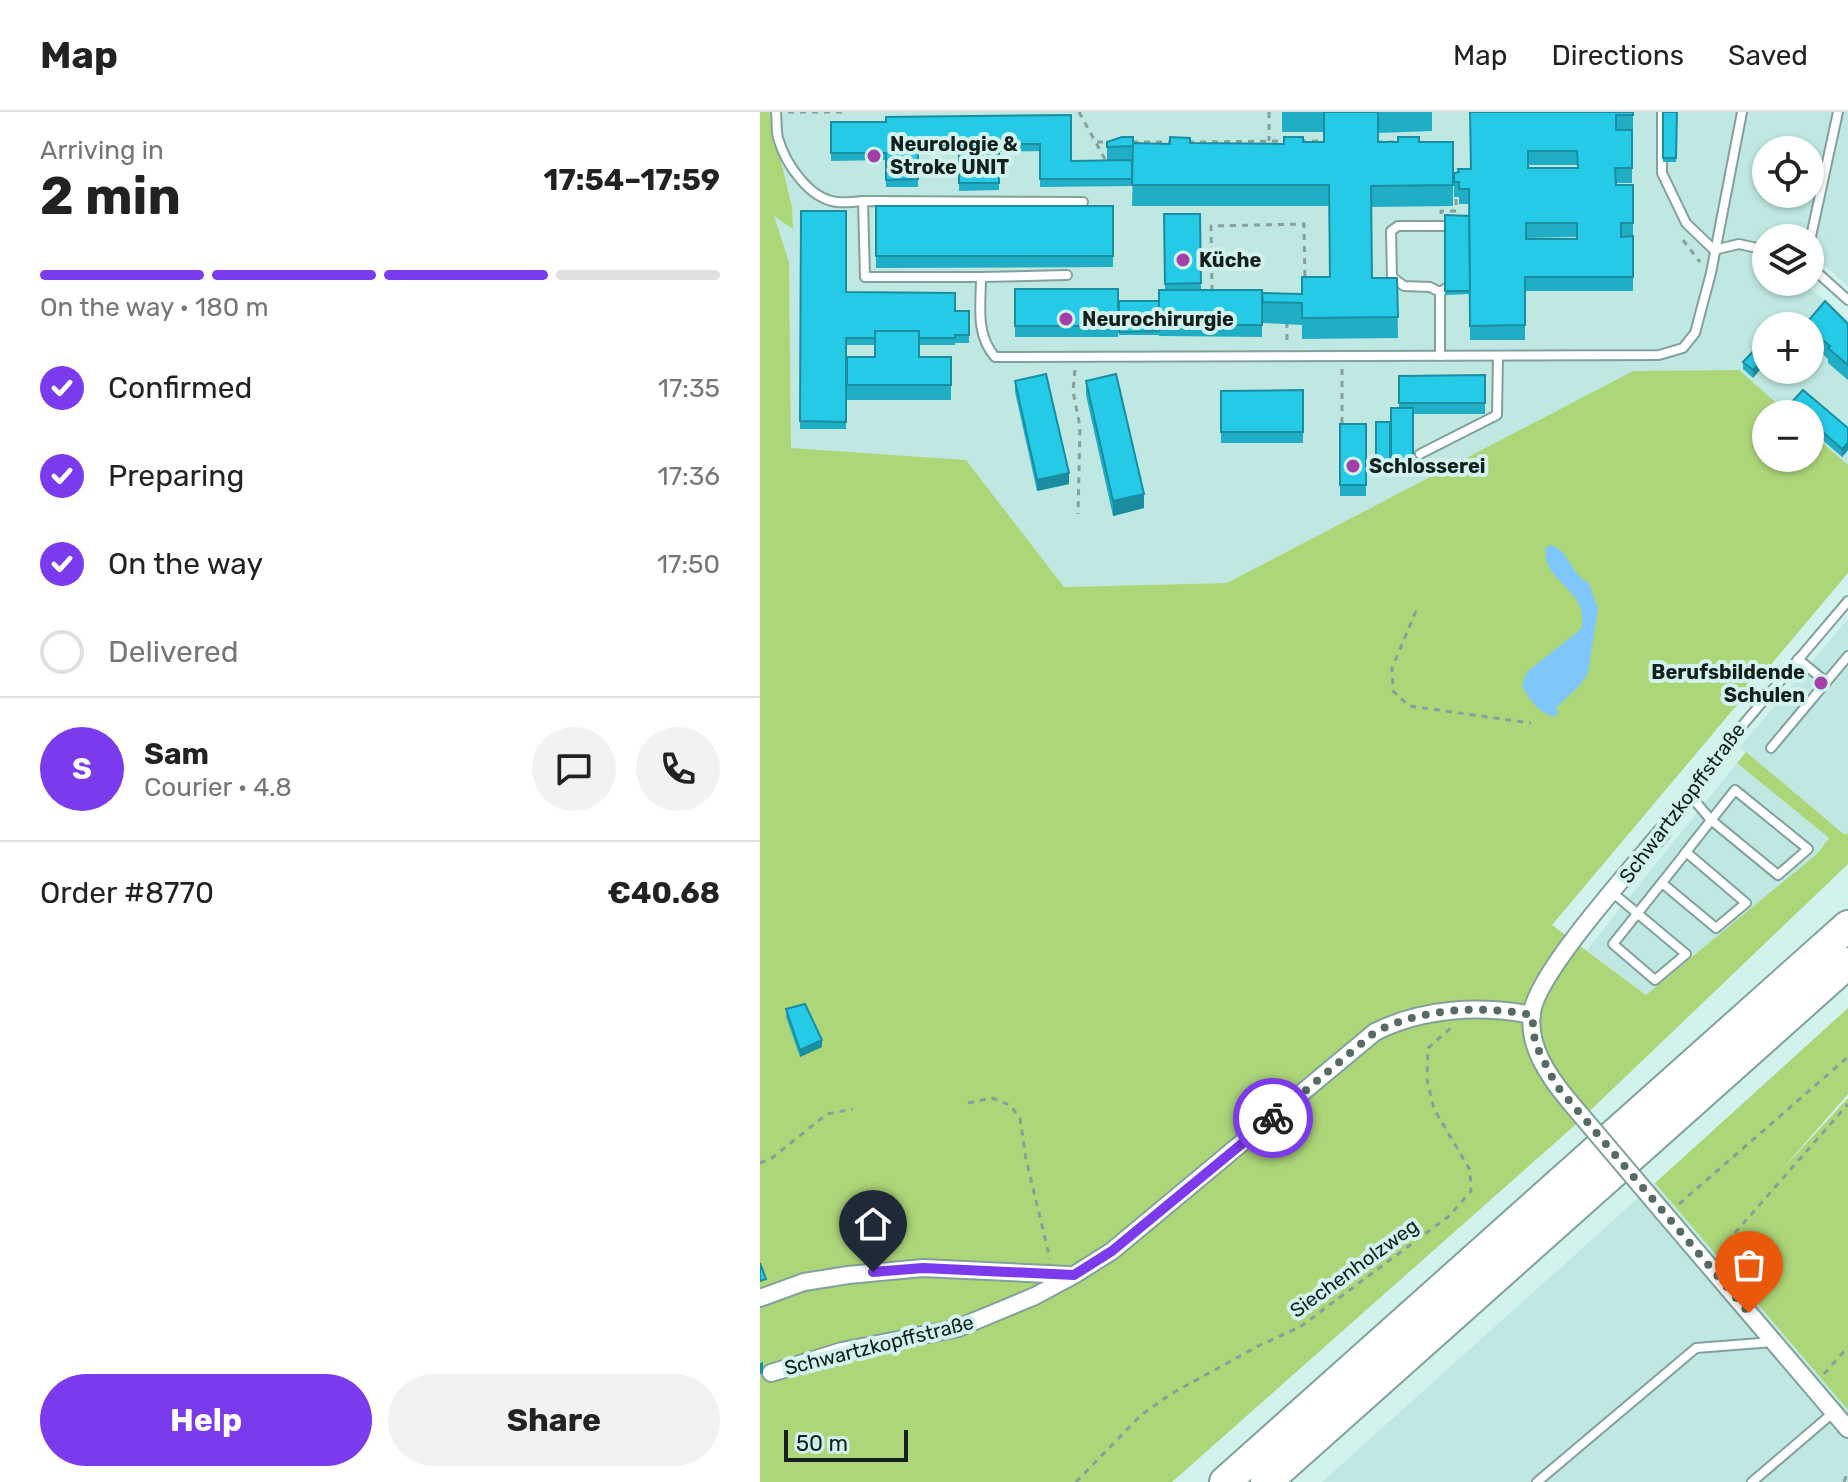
<!DOCTYPE html>
<html lang="en">
<head>
<meta charset="utf-8">
<style>
	body { margin:0; font-family:Rubik,sans-serif; background:#f2f2f2; color:#222; height:100vh; display:flex; flex-direction:column; font-size:30px; white-space:nowrap }
	* { box-sizing:border-box; margin:0 }
	p { font-size:26px; color:#767676 }
	.icon { flex:none; width:44px; height:44px; fill:none; stroke:currentColor; stroke-width:2; stroke-linecap:round; stroke-linejoin:round }
	.map { position:relative; flex:1; overflow:hidden }
	.panel { display:flex; flex-direction:column; background:#fff; width:760px }
	.panel>* { flex:none }
	.controls { position:absolute; left:992px; top:24px; display:grid; gap:16px }
	.controls a { display:grid; place-items:center; width:72px; height:72px; border-radius:50%; background:#fff; box-shadow:0 2px 6px #0004; font-size:40px }
	.scale { position:absolute; left:24px; bottom:20px; width:124px; box-sizing:border-box; padding-left:8px; border:4px solid #14201e; border-top:0; font-size:22px; line-height:28px; white-space:nowrap; color:#14201e; -webkit-text-stroke:6px #d2f2ed; paint-order:stroke }
	.pin { position:absolute; display:grid; place-items:center; width:68px; height:68px; color:#fff; margin:-82px -34px; border-radius:50% 50% 50% 0; rotate:-45deg; box-shadow:0 0 8px #0007 }
	.pin .icon { rotate:45deg }
	.courier { position:absolute; display:grid; place-items:center; width:80px; height:80px; margin:-40px; border:6px solid #7c3aed; border-radius:50%; background:#fff; color:#222; box-shadow:0 2px 10px #0007 }
	.overview em { font-style:normal; font-weight:700 }
	.overview div { display:flex; flex-direction:column-reverse }
	.overview { display:flex; align-items:center; justify-content:space-between; height:136px; padding:0 40px }
	h1 { font-size:52px; font-weight:700; line-height:60px }
	.bar { display:grid; grid-template-columns:repeat(4,1fr); gap:12px 8px; align-content:center; height:96px; padding:0 40px }
	.bar i { height:10px; border-radius:6px; background:#e0e0e0 }
	.bar .selected { background:#7c3aed }
	.bar p { grid-column:span 4 }
	.line { display:flex; align-items:center; gap:20px; padding:0 40px; border-top:2px solid #e0e0e0 }
	.line div { flex:1 }
	.round { display:grid; place-items:center; flex:none; width:84px; height:84px; border-radius:42px; background:#f2f2f2 }
	ol { padding:0 40px; list-style:none }
	li { display:flex; align-items:center; gap:24px; height:88px }
	li p { margin-inline-start:auto }
	li .icon { padding:8px; border-radius:50%; background:#7c3aed; color:#fff; stroke-width:4 }
	li:last-child { color:#767676 }
	li i { width:44px; height:44px; border:4px solid #e0e0e0; border-radius:50% }
	.button { display:flex; gap:16px; margin-top:auto; padding:16px 40px }
	.button a { flex:1; height:92px; border-radius:48px; background:#7c3aed; color:#fff; font-size:32px; font-weight:700; line-height:92px; text-align:center }
	.button a+a { background:#f2f2f2; color:#222 }
	header { display:flex; align-items:center; gap:48px; box-sizing:border-box; height:112px; padding:0 40px; background:#fff; border-bottom:2px solid #e0e0e0 }
	header strong { font-size:38px }
	nav { display:flex; gap:44px; margin-inline-start:auto; font-size:28px }
	main { display:flex; flex:1; min-height:0 }
	.map>svg:first-child { display:block }
	.built { fill:#bee8e1; fill-rule:evenodd }
	.green { fill:#add679 }
	.water { fill:#7fc7fb }
	.lines { fill:none; stroke-linecap:round; stroke-linejoin:round }
	.service-casing { stroke:#82a19c; stroke-width:12 }
	.minor-casing { stroke:#82a19c; stroke-width:20 }
	.motorway-casing { stroke:#82a19c; stroke-width:34 }
	.path { stroke:#88a09d; stroke-width:3; stroke-dasharray:6 6; stroke-linecap:butt }
	.service { stroke:#fff; stroke-width:8 }
	.minor { stroke:#fff; stroke-width:16 }
	.motorway { stroke:#fff; stroke-width:30 }
	.minor-bridge-casing { stroke:#82a19c; stroke-width:20; stroke-linecap:butt }
	.minor-bridge { stroke:#fff; stroke-width:16 }
	.wall { fill:#20aec6; fill-rule:evenodd }
	.shaded-wall { fill:#1a8da1 }
	.building { fill:#25cae6; stroke:#1a8da1; stroke-width:2; fill-rule:evenodd }
	.done { stroke:#566a66; stroke-width:8; stroke-dasharray:0 14.4 }
	.route { stroke:#7c3aed; stroke-width:10 }
	.poi-dot { fill:#a240a7; stroke:#d2f2ed; stroke-width:3 }
	.labels { text-anchor:middle; stroke-width:8; stroke-linejoin:round; paint-order:stroke }
	.poi-label { font-size:20px; font-weight:bold; fill:#14201e; stroke:#d2f2ed; text-anchor:start }
	.street-label { font-size:20px; fill:#14201e; stroke:#d2f2ed }
</style>
</head>
<body>
<header>
<strong>Map</strong>
<nav><a>Map</a><a>Directions</a><a>Saved</a></nav>
</header>
<main>
<section class="panel">
<div class="overview"><div><h1>2 min</h1><p>Arriving in</p></div><em>17:54–17:59</em></div>
<div class="bar"><i class="selected"></i><i class="selected"></i><i class="selected"></i><i></i><p>On the way · 180 m</p></div>
<ol>
<li><svg class="icon" aria-label="check" viewBox="0 0 24 24"><path d="M5 12l5 5 9-10"/></svg>Confirmed<p>17:35</p></li>
<li><svg class="icon" aria-label="check" viewBox="0 0 24 24"><path d="M5 12l5 5 9-10"/></svg>Preparing<p>17:36</p></li>
<li><svg class="icon" aria-label="check" viewBox="0 0 24 24"><path d="M5 12l5 5 9-10"/></svg>On the way<p>17:50</p></li>
<li><i></i>Delivered</li>
</ol>
<div class="line" style="height:144px"><b class="round" style="background:#7c3aed;color:#fff">S</b><div><b>Sam</b><p>Courier · 4.8</p></div><a class="round"><svg class="icon" aria-label="chat" viewBox="0 0 24 24"><path d="M4 5h16v11H9l-5 4z"/></svg></a><a class="round"><svg class="icon" aria-label="phone" viewBox="0 0 24 24"><path d="M5 4h4l2 5-3 2q2 4 5 5l2-3 5 2v4C11 20 4 13 5 4z"/></svg></a></div>
<div class="line" style="height:104px"><div>Order #8770</div><b>€40.68</b></div>
<div class="button"><a>Help</a><a>Share</a></div>
</section>
<div class="map">
<svg width="1088" height="1370" viewBox="0 0 1088 1370">
	<rect width="100%" height="100%" fill="#d2f2ed"/>
	<g class="built">
		<path d="M 0,0 L 1088,0 L 1088,174 L 1057,147 L 1051,177 L 1088,208 L 1088,353 L 1050,320 L 1050,302 L 1029,302 L 979,259 L 873,259 L 467,471 L 304,475 L 206,348 L 31,337 L 29,150 L 0,64 ZM 1006,38 L 1050,38 L 1050,82 L 1006,82 ZM 1006,126 L 1050,126 L 1050,170 L 1006,170 ZM 1006,214 L 1050,214 L 1050,258 L 1006,258 Z"/>
		<path d="M 1088,507 L 1088,721 L 1085,723 L 980,635 Z"/>
		<path d="M 977,651 L 1069,726 L 1058,741 L 886,883 L 827,838 Z"/>
		<path d="M 895,1071 L 1088,1298 L 1088,1370 L 562,1370 Z"/>
	</g>
	<g class="green">
		<path d="M 0,0 L 9,0 L 32,95 L 33,117 L 14,104 L 29,150 L 31,336 L 206,348 L 304,475 L 467,471 L 873,259 L 979,258 L 1029,302 L 1006,302 L 1006,346 L 1050,346 L 1050,320 L 1088,353 L 1088,461 L 792,813 L 886,883 L 1058,741 L 1069,726 L 977,651 L 986,640 L 1085,723 L 1088,721 L 1088,752 L 814,1014 L 412,1370 L 0,1370 Z"/>
		<path d="M 1088,896 L 1088,982 L 1018,1062 L 1088,986 L 1088,1298 L 895,1071 Z"/>
	</g>
	<path class="water" d="M 791,433 C 809,438 811,463 829,471 L 838,497 L 828,561 L 821,572 L 796,596 L 799,600 L 794,605 C 779,601 768,587 762,573 L 767,560 L 821,517 C 831,476 780,471 786,435 Z"/>
	<g class="lines">
		<defs>
			<g id="service">
				<path d="M 16,0 C 17,8 16,18 18,26 C 25,51 49,87 77,90 C 85,91 94,90 103,89"/>
				<path d="M 902,0 L 902,61 L 926,111 L 954,138"/>
				<path d="M 323,90 L 103,89 L 105,165 L 221,165 C 221,193 215,222 235,245 L 899,243 L 923,236 L 935,221 L 951,161 L 982,0"/>
				<path d="M 1050,129 L 1078,0"/>
				<path d="M 954,138 L 979,132 L 1006,138"/>
				<path d="M 1050,154 L 1088,188"/>
				<path d="M 221,165 L 307,163"/>
				<path d="M 680,180 L 670,175 L 644,174 L 632,165 L 631,119 L 638,114 L 690,114 L 690,117"/>
				<path d="M 680,244 L 680,180 L 690,174 L 690,170"/>
				<path d="M 660,342 L 737,303 L 738,245"/>
				<path d="M 1038,547 L 1066,570"/>
				<path d="M 1011,636 L 1088,544"/>
				<path d="M 902,720 L 954,647 L 1088,489"/>
				<path d="M 902,771 L 956,816 L 986,791 L 926,740 L 975,678 L 1048,737 L 1018,763 L 951,708 L 929,682"/>
				<path d="M 853,781 L 926,842 L 895,868 L 853,832 L 920,748 L 926,740"/>
				<path d="M 777,1370 L 936,1236 L 1013,1230"/>
				<path d="M 992,1370 L 1074,1300"/>
			</g>
			<g id="minor">
				<path d="M 809,989 C 789,965 767,934 772,900 C 778,860 872,756 902,720"/>
				<path d="M 903,1100 L 1088,1317"/>
				<path d="M 0,1186 L 44,1170 L 88,1163 L 163,1156 L 308,1163"/>
				<path d="M 11,1261 L 82,1239 L 198,1216 L 275,1184 L 314,1163 L 352,1139 L 615,920 C 663,896 719,893 772,903"/>
			</g>
			<g id="motorway">
				<path d="M 465,1370 L 1088,814"/>
				<path d="M 506,1370 L 1088,851"/>
			</g>
		</defs>
		<use href="#service" class="service-casing"/>
		<use href="#minor" class="minor-casing"/>
		<use href="#motorway" class="motorway-casing"/>
		<g class="path">
			<path d="M 28,0 L 84,0"/>
			<path d="M 319,0 L 346,49"/>
			<path d="M 509,0 L 509,29"/>
			<path d="M 540,29 L 565,29"/>
			<path d="M 337,30 L 349,30"/>
			<path d="M 372,30 L 413,30"/>
			<path d="M 428,30 L 525,29"/>
			<path d="M 616,30 L 638,30"/>
			<path d="M 681,102 L 681,99 L 696,99 L 696,85"/>
			<path d="M 923,128 L 940,150"/>
			<path d="M 452,179 L 451,114 L 544,112 L 545,169"/>
			<path d="M 527,210 L 527,231"/>
			<path d="M 582,257 L 582,314"/>
			<path d="M 315,258 L 313,279 L 320,315 L 318,402"/>
			<path d="M 656,499 L 632,556 L 633,579 L 649,594 L 771,611"/>
			<path d="M 208,991 L 232,986 L 250,993 L 260,1006 L 266,1047 L 290,1147"/>
			<path d="M 0,1051 L 12,1046 L 67,1002 L 93,997"/>
			<path d="M 919,1092 L 1088,945"/>
			<path d="M 967,1130 L 1088,992"/>
			<path d="M 1064,1262 L 1088,1235"/>
			<path d="M 316,1370 L 381,1303 L 411,1282 L 500,1233 L 540,1215 L 689,1104 L 711,1079 L 710,1058 L 674,997 L 667,968 L 668,936 L 692,915"/>
			<path d="M 1084,1370 L 1088,1359"/>
		</g>
		<use href="#service" class="service"/>
		<use href="#minor" class="minor"/>
		<use href="#motorway" class="motorway"/>
		<defs>
			<path id="minor-bridge" d="M 809,989 L 903,1100"/>
		</defs>
		<use href="#minor-bridge" class="minor-bridge-casing"/>
		<use href="#minor-bridge" class="minor-bridge"/>
	</g>
	<g class="wall">
		<path d="M 522,0 L 672,0 L 672,19 L 618,21 L 618,30 L 693,30 L 693,94 L 611,95 L 612,166 L 637,166 L 638,226 L 542,227 L 542,213 L 503,211 L 502,206 L 502,225 L 399,224 L 399,178 L 405,178 L 404,102 L 440,102 L 441,178 L 542,182 L 570,165 L 569,94 L 372,94 L 373,55 L 372,74 L 280,75 L 280,39 L 239,40 L 239,78 L 199,79 L 199,39 L 158,40 L 158,75 L 126,75 L 126,48 L 71,49 L 71,10 L 126,10 L 311,3 L 311,49 L 347,48 L 347,30 L 410,32 L 524,32 L 543,30 L 564,30 L 564,20 L 522,20 Z"/>
		<path d="M 710,0 L 873,0 L 873,18 L 856,18 L 872,18 L 872,71 L 856,71 L 856,73 L 873,73 L 873,179 L 765,179 L 765,228 L 710,228 L 710,180 L 710,182 L 685,183 L 685,103 L 709,104 L 709,92 L 699,92 L 699,85 L 694,85 L 694,61 L 711,57 ZM 768,53 L 817,53 L 817,56 L 768,56 ZM 817,125 L 817,127 L 766,127 L 766,126 Z"/>
		<path d="M 903,0 L 917,0 L 916,50 L 903,50 Z"/>
		<path d="M 116,94 L 353,94 L 353,155 L 116,156 Z"/>
		<path d="M 41,99 L 86,180 L 195,199 L 209,199 L 209,231 L 195,231 L 195,233 L 159,233 L 159,245 L 191,245 L 191,288 L 87,288 L 87,245 L 115,245 L 115,233 L 86,233 L 86,317 L 40,317 Z"/>
		<rect x="255" y="177" width="103" height="48"/>
		<rect x="359" y="189" width="40" height="34"/>
		<path d="M 1088,212 L 1088,268 L 1068,251 L 1068,247 L 1060,240 L 1058,242 L 1050,235 L 1050,214 Z"/>
		<path d="M 1002,230 L 993,266 L 983,257 L 983,250 Z"/>
		<path d="M 725,263 L 725,302 L 653,302 L 653,363 L 631,363 L 631,296 L 639,296 L 639,264 Z"/>
		<path d="M 255,269 L 309,372 L 277,379 L 255,280 Z"/>
		<path d="M 326,269 L 384,396 L 353,404 L 326,283 Z"/>
		<path d="M 543,278 L 543,331 L 461,331 L 461,279 Z"/>
		<path d="M 1030,292 L 1088,316 L 1088,338 L 1082,345 L 1050,317 L 1050,302 L 1033,302 L 1030,300 Z"/>
		<rect x="616" y="310" width="14" height="44"/>
		<rect x="580" y="312" width="26" height="72"/>
		<path d="M 26,897 L 62,935 L 40,945 L 26,905 Z"/>
	</g>
	<g class="shaded-wall">
		<path d="M 1060,226 L 1060,240 L 1058,242 L 1058,228 Z"/>
		<path d="M 1006,244 L 1006,251 L 993,266 L 993,258 Z"/>
		<path d="M 1088,331 L 1088,338 L 1082,345 L 1082,337 Z"/>
		<path d="M 309,361 L 309,372 L 277,379 L 277,368 Z"/>
		<path d="M 384,382 L 384,396 L 353,404 L 353,389 Z"/>
		<path d="M 62,928 L 62,935 L 40,945 L 40,938 Z"/>
		<path d="M 3,1250 L 3,1261 L 0,1262 L 0,1251 Z"/>
	</g>
	<g class="building">
		<path d="M 564,0 L 618,0 L 618,30 L 638,30 L 638,25 L 659,25 L 659,30 L 693,30 L 693,73 L 611,74 L 612,166 L 637,166 L 638,205 L 542,206 L 542,191 L 503,190 L 502,181 L 542,182 L 542,165 L 570,165 L 569,73 L 372,73 L 373,31 L 410,32 L 410,25 L 430,26 L 430,31 L 524,32 L 524,25 L 543,25 L 543,30 L 564,30 Z"/>
		<path d="M 710,0 L 873,0 L 873,3 L 856,3 L 856,18 L 872,18 L 872,56 L 855,56 L 856,73 L 873,73 L 873,111 L 861,111 L 861,125 L 873,124 L 873,165 L 765,165 L 765,213 L 710,214 L 709,77 L 699,77 L 699,70 L 694,70 L 694,61 L 699,60 L 698,57 L 711,57 ZM 768,39 L 817,39 L 818,56 L 768,56 ZM 766,111 L 817,111 L 817,127 L 766,127 Z"/>
		<path d="M 903,0 L 917,0 L 916,46 L 903,46 Z"/>
		<path d="M 311,3 L 311,49 L 372,48 L 372,67 L 280,67 L 280,32 L 239,32 L 239,71 L 199,71 L 199,32 L 158,32 L 158,67 L 126,68 L 126,41 L 71,41 L 71,10 L 126,10 L 126,5 Z"/>
		<path d="M 362,25 L 373,25 L 373,34 L 347,35 L 347,30 Z"/>
		<rect x="116" y="94" width="237" height="50"/>
		<path d="M 41,99 L 86,99 L 86,180 L 195,181 L 195,199 L 209,199 L 209,223 L 195,223 L 195,226 L 159,226 L 159,219 L 115,219 L 115,226 L 86,226 L 86,310 L 40,309 Z"/>
		<path d="M 404,102 L 440,102 L 441,171 L 405,172 Z"/>
		<path d="M 685,103 L 709,104 L 710,179 L 685,179 Z"/>
		<rect x="255" y="177" width="103" height="37"/>
		<rect x="399" y="178" width="103" height="35"/>
		<path d="M 359,189 L 399,189 L 399,219 L 359,220 Z"/>
		<path d="M 1065,189 L 1088,212 L 1088,253 L 1068,236 L 1070,234 L 1060,226 L 1058,228 L 1050,221 L 1050,214 L 1044,214 Z"/>
		<path d="M 115,219 L 159,219 L 159,245 L 191,245 L 191,273 L 87,273 L 87,245 L 115,245 Z"/>
		<path d="M 1002,230 L 1006,234 L 1006,244 L 993,258 L 983,250 Z"/>
		<path d="M 286,262 L 309,361 L 277,368 L 255,269 Z"/>
		<path d="M 356,262 L 384,382 L 353,389 L 326,269 Z"/>
		<path d="M 725,263 L 725,291 L 639,291 L 639,264 Z"/>
		<path d="M 543,278 L 543,320 L 461,320 L 461,279 Z"/>
		<path d="M 1043,278 L 1088,316 L 1088,331 L 1082,337 L 1050,309 L 1050,302 L 1042,302 L 1030,292 Z"/>
		<rect x="631" y="296" width="22" height="56"/>
		<rect x="616" y="310" width="14" height="37"/>
		<rect x="580" y="312" width="26" height="61"/>
		<path d="M 45,892 L 62,928 L 40,938 L 26,897 Z"/>
		<path d="M 0,1151 L 6,1167 L 0,1169 Z"/>
	</g>
	<g class="lines">
		<path class="done" d="M 513,1006 L 615,920 C 663,896 720,893 772,903 L 775,931 L 796,973 L 989,1201"/>
		<path class="route" d="M 113,1160 L 163,1156 L 314,1163 L 352,1139 L 513,1006"/>
	</g>
	<g class="poi-dot">
		<circle cx="114" cy="44" r="8"/>
		<circle cx="423" cy="148" r="8"/>
		<circle cx="306" cy="207" r="8"/>
		<circle cx="593" cy="354" r="8"/>
		<circle cx="1061" cy="571" r="8"/>
	</g>
	<g class="labels">
		<g class="poi-label">
			<text x="130" y="39">Neurologie &amp;<tspan x="130" dy="23">Stroke UNIT</tspan></text>
			<text x="439" y="155">Küche</text>
			<text x="322" y="214">Neurochirurgie</text>
			<text x="609" y="361">Schlosserei</text>
			<text x="1045" y="567" text-anchor="end">Berufsbildende<tspan x="1045" dy="23">Schulen</tspan></text>
		</g>
		<g class="street-label">
			<text transform="translate(922 691) rotate(-53)" y="7">Schwartzkopffstraße</text>
			<text transform="translate(594 1156) rotate(-36)" y="7">Siechenholzweg</text>
			<text transform="translate(119 1233) rotate(-14)" y="7">Schwartzkopffstraße</text>
		</g>
	</g>
</svg>
<div class="controls">
<a><svg class="icon" aria-label="locate" viewBox="0 0 24 24"><circle cx="12" cy="12" r="6"/><path d="M12 2v4M12 18v4M2 12h4M18 12h4"/></svg></a>
<a><svg class="icon" aria-label="layers" viewBox="0 0 24 24"><path d="M12 4l9 5-9 5-9-5zM3 14l9 5 9-5"/></svg></a>
<a>+</a>
<a>−</a>
</div>
<div class="scale">50 m</div>
<div class="pin" style="left:989px;top:1201px;background:#ea580c"><svg class="icon" aria-label="bag" viewBox="0 0 24 24"><path d="M5 8h14l-1 12H6zM9 8a3 3 0 0 1 6 0"/></svg></div>
<div class="pin" style="left:113px;top:1160px;background:#1f2937"><svg class="icon" aria-label="home" viewBox="0 0 24 24"><path d="M3 11l9-7 9 7M6 9v11h12V9"/></svg></div>
<div class="courier" style="left:513px;top:1006px"><svg class="icon" aria-label="bike" viewBox="0 0 24 24"><circle cx="6" cy="16" r="4"/><circle cx="18" cy="16" r="4"/><path d="M6 16l4-8h5l3 8M10 8l3 8H6M13 5h3"/></svg></div>
</div>
</main>
</body>
</html>
